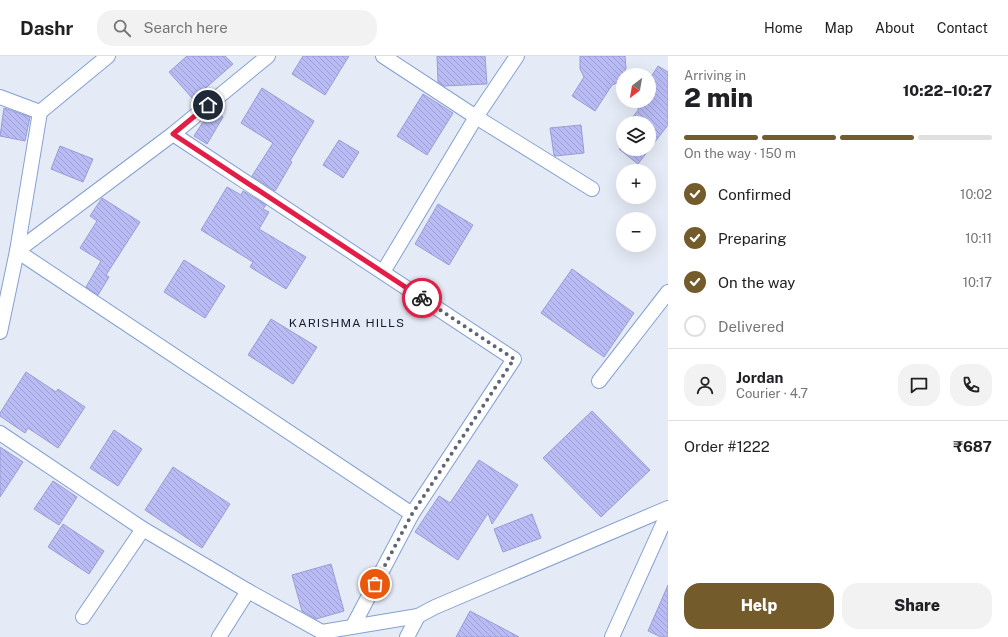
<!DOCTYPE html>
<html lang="en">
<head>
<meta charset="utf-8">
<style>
	body { margin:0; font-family:"Public Sans",sans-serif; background:#f2f2f2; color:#202124; height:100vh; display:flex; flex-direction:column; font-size:15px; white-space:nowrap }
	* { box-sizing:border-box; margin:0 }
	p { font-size:13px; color:#757577 }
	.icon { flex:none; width:22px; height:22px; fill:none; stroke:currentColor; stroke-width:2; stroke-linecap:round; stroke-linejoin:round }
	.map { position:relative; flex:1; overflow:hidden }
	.side { display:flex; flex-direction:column; background:#fff; width:340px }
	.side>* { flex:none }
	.needle { width:26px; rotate:211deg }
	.fabs { position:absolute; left:616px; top:12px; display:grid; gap:8px }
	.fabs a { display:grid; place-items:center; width:40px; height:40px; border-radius:50%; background:#fff; box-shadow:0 4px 16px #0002; font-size:20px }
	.pin { position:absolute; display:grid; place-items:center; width:34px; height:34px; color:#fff; margin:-17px; border:2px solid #fff; border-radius:50%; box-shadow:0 1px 4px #0007 }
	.courier { position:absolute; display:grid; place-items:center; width:40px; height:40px; margin:-20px; border:3px solid #e11d48; border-radius:50%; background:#fff; color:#222; box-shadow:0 1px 5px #0007 }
	.summary em { font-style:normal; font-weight:800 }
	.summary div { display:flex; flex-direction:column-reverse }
	.summary { display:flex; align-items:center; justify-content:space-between; height:68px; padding:0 16px }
	h1 { font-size:26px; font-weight:800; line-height:30px }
	.bar { display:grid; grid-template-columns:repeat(4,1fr); gap:6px 4px; align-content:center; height:48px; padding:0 16px }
	.bar i { height:5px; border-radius:3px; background:#e0e0e0 }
	.bar .on { background:#735b2c }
	.bar p { grid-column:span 4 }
	.line { display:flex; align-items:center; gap:10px; padding:0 16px; border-top:1px solid #e0e0e0 }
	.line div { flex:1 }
	.round { display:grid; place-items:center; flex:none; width:42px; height:42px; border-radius:16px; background:#f2f2f2 }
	ol { padding:0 16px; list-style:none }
	li { display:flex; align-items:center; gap:12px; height:44px }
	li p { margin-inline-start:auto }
	li .icon { padding:4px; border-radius:50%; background:#735b2c; color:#fff; stroke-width:4 }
	li:last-child { color:#757577 }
	li i { width:22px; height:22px; border:2px solid #e0e0e0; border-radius:50% }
	.cta { display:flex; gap:8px; margin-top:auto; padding:8px 16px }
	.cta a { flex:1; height:46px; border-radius:16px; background:#735b2c; color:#fff; font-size:16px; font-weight:800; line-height:46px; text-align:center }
	.cta a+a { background:#f2f2f2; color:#202124 }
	header { display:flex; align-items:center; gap:24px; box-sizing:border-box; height:56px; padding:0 20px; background:#fff; border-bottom:1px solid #e0e0e0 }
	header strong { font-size:19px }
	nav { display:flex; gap:22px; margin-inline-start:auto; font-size:14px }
	.search { width:280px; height:36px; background:#f2f2f2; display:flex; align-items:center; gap:10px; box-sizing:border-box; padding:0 14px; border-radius:16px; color:#757577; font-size:15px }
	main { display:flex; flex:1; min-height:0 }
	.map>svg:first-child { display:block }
	.building { fill:url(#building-back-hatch); stroke:#9a9cd4 }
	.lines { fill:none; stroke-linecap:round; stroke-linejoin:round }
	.minor-casing { stroke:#84a0d2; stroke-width:16 }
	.minor { stroke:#fff; stroke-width:14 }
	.done { stroke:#5d6676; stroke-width:4; stroke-dasharray:0 7.2 }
	.route { stroke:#e11d48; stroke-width:5 }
	.labels { text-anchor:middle; stroke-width:3; stroke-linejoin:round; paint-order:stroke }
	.neighbourhood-label { font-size:12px; letter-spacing:1px; fill:#141e31; stroke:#e5ebf6 }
</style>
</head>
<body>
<header>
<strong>Dashr</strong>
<div class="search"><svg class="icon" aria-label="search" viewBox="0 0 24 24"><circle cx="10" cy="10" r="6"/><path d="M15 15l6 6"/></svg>Search here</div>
<nav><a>Home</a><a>Map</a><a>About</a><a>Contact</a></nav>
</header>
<main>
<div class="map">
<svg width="668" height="581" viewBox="0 0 668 581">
	<defs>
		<pattern id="building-back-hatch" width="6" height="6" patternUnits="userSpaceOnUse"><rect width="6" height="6" fill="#b9bbf5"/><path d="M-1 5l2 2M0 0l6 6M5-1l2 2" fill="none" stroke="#9ea0d2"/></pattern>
	</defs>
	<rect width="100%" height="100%" fill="#e5ebf6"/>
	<g class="building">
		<path d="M 187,0 L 225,0 L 233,8 L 193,43 L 169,16 Z"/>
		<path d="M 303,0 L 349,0 L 325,39 L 292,18 Z"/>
		<path d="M 437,0 L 485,0 L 487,28 L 444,30 L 438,26 Z"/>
		<path d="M 580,0 L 625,0 L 626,12 L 623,20 L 617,27 L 612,29 L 595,55 L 572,40 L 584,21 L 580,13 Z"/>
		<path d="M 658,10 L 668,16 L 668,69 L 638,108 L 619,93 L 649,93 L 649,67 L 628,67 L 639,53 L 627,45 L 649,45 L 649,24 Z"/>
		<path d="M 262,32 L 314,65 L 290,105 L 292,106 L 275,135 L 252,120 L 273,87 L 241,67 Z"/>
		<path d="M 423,38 L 453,57 L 427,99 L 397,80 Z"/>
		<path d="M 4,52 L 30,61 L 25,85 L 0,80 Z"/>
		<path d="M 214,55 L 223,61 L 207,88 L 194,80 L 205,63 Z"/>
		<path d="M 581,69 L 584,97 L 555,100 L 554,99 L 550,72 Z"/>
		<path d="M 339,84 L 359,96 L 343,122 L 323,109 Z"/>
		<path d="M 60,90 L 93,103 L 83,126 L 51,113 Z"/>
		<path d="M 227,131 L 241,139 L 243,135 L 266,149 L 263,153 L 269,156 L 259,173 L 306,201 L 286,233 L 250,211 L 253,206 L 201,174 Z"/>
		<path d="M 102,142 L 140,166 L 106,219 L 109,221 L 98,239 L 86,231 L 101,205 L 80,192 L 97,165 L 90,160 Z"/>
		<path d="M 438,148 L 473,169 L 449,209 L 415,188 Z"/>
		<path d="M 184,204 L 225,230 L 205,262 L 164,236 Z"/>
		<path d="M 572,213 L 634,257 L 604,301 L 541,257 Z"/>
		<path d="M 271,263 L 317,291 L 293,328 L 248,299 Z"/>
		<path d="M 26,316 L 56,336 L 58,333 L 85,351 L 58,392 L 28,372 L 25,377 L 0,360 L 0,357 Z"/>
		<path d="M 592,355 L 650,414 L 601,461 L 543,402 Z"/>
		<path d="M 114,374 L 142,393 L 118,430 L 90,412 Z"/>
		<path d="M 0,391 L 23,406 L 0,441 Z"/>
		<path d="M 479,404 L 518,429 L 492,468 L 488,457 L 458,504 L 415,476 L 439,440 L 450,447 Z"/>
		<path d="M 173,411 L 230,448 L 202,492 L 145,454 Z"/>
		<path d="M 53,425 L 77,441 L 59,469 L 34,453 Z"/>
		<path d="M 532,458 L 541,482 L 503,496 L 494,473 Z"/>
		<path d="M 63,468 L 104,495 L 89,518 L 48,491 Z"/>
		<path d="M 331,508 L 344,555 L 316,563 L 302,555 L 292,519 Z"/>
		<path d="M 668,529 L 668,581 L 661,581 L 648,575 Z"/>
		<path d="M 470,555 L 519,581 L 456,581 Z"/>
	</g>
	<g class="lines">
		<defs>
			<g id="minor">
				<path d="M 383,0 L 476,61 L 592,133"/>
				<path d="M 0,41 L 40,56 L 17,195 L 412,458"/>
				<path d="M 40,56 L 108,0"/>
				<path d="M 173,78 L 514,303 L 412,458 L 353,570"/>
				<path d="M 383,216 L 476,61 L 517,0"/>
				<path d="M 0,276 L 17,195 L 173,78 L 268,0"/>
				<path d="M 599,325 L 668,236"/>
				<path d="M 0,377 L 143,473 L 248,535 L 322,576 L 418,560 L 435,551 L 668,452"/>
				<path d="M 83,561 L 143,473"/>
				<path d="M 219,581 L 248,535"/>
				<path d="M 407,581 L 418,560"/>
				<path d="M 612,581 L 668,457"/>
			</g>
		</defs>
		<use href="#minor" class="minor-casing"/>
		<use href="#minor" class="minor"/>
	</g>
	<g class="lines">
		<path class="done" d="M 375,528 L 412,458 L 514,303 L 422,242"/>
		<path class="route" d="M 208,49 L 173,78 L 422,242"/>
	</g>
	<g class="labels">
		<g class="neighbourhood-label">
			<text x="347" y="271">KARISHMA HILLS</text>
		</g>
	</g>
</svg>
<div class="fabs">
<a><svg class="needle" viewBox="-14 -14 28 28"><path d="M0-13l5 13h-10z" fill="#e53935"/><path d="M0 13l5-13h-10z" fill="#757577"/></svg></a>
<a><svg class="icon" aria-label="layers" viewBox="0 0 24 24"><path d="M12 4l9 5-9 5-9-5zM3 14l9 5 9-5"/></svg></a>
<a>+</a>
<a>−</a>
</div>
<div class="pin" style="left:375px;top:528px;background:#ea580c"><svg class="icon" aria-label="bag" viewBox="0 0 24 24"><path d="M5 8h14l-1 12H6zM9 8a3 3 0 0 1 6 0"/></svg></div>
<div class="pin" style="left:208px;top:49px;background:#1f2937"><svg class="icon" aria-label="home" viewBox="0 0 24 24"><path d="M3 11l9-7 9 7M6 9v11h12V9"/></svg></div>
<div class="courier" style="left:422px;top:242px"><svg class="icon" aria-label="bike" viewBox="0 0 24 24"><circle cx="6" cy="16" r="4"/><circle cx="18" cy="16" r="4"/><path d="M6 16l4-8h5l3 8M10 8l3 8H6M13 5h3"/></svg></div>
</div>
<section class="side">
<div class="summary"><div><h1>2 min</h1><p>Arriving in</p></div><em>10:22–10:27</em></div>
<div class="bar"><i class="on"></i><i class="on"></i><i class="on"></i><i></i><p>On the way · 150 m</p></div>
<ol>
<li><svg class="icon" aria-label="check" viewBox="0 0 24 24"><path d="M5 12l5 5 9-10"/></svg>Confirmed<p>10:02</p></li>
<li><svg class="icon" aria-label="check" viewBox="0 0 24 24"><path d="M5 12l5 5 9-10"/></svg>Preparing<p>10:11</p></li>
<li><svg class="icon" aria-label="check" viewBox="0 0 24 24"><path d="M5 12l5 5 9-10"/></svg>On the way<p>10:17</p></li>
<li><i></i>Delivered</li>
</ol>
<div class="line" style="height:72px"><a class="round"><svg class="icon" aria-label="person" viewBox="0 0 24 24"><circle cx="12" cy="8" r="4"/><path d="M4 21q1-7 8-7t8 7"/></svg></a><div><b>Jordan</b><p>Courier · 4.7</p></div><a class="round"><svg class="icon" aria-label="chat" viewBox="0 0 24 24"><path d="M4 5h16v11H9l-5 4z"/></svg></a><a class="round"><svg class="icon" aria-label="phone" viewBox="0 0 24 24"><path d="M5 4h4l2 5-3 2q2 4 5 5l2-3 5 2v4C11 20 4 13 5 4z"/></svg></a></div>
<div class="line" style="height:52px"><div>Order #1222</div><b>₹687</b></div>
<div class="cta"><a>Help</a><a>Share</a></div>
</section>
</main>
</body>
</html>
